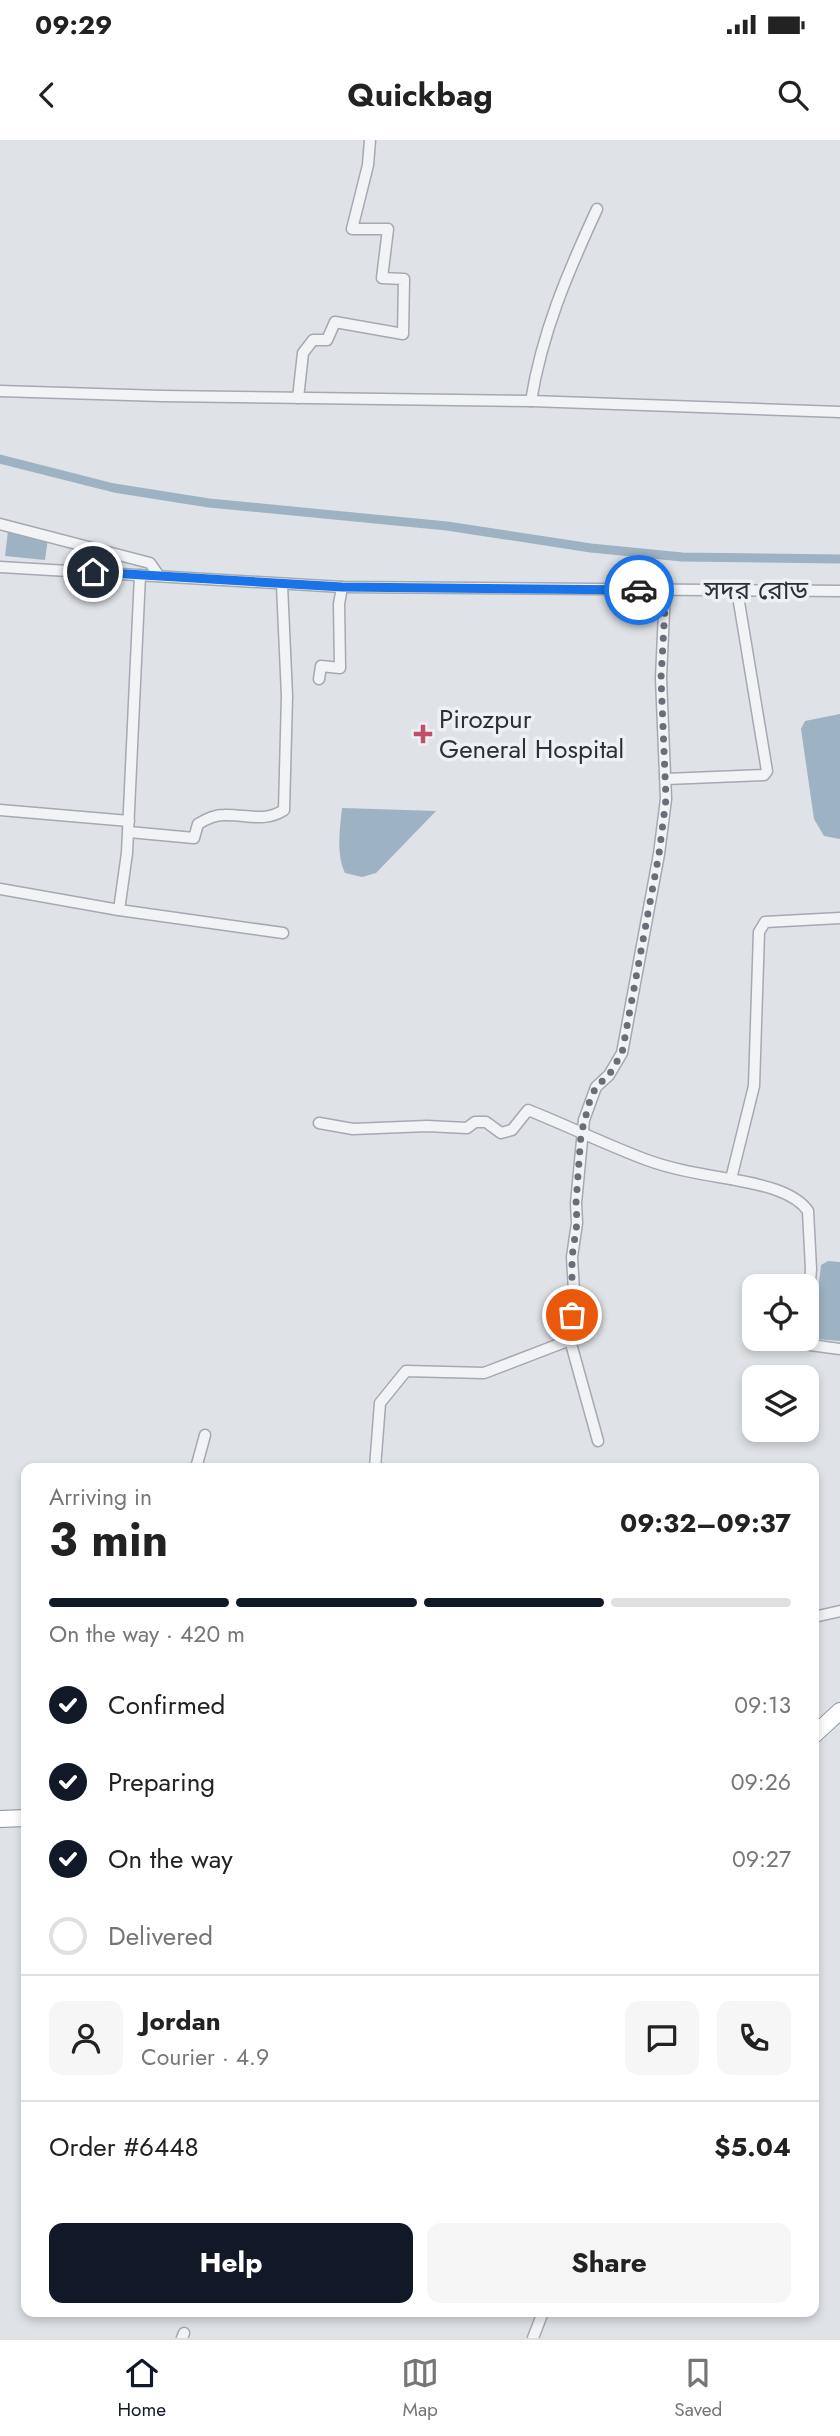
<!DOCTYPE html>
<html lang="en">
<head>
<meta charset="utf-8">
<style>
	body { margin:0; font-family:Jost,"Noto Sans Bengali",sans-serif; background:#f6f6f6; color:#222; height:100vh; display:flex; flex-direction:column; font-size:26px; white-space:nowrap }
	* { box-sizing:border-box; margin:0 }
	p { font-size:23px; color:#767676 }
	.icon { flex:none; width:38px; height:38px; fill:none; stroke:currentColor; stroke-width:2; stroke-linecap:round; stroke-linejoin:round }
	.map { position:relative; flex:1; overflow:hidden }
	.sheet { position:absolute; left:21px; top:1323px; width:798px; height:854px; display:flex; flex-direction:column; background:#fff; border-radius:14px; box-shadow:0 4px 10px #0003 }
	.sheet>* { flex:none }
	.tools { position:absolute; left:742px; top:1134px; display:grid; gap:14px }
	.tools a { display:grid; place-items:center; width:77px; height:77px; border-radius:14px; background:#fff; box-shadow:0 4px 10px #0003; font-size:35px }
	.pin { position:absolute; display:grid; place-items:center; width:60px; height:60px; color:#fff; margin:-30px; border:4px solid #fff; border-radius:50%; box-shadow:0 2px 7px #0007 }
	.courier { position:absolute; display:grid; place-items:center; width:70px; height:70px; margin:-35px; border:5px solid #1a73e8; border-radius:50%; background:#fff; color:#222; box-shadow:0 2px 9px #0007 }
	.overview em { font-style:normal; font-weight:700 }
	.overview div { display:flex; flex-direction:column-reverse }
	.overview { display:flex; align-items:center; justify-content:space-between; height:119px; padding:0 28px }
	h1 { font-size:46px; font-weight:700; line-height:52px }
	.bar { display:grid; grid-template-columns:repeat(4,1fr); gap:10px 7px; align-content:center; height:84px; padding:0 28px }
	.bar i { height:9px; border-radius:5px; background:#e0e0e0 }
	.bar .on { background:#111827 }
	.bar p { grid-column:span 4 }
	.line { display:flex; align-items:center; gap:18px; padding:0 28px; border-top:2px solid #e0e0e0 }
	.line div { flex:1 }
	.round { display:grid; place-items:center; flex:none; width:74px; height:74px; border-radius:14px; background:#f6f6f6 }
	ol { padding:0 28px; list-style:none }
	li { display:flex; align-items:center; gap:21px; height:77px }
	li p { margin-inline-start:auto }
	li .icon { padding:7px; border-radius:50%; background:#111827; color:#fff; stroke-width:4 }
	li:last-child { color:#767676 }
	li i { width:38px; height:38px; border:4px solid #e0e0e0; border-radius:50% }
	.button { display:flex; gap:14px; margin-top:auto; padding:14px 28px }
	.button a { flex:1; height:80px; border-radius:14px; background:#111827; color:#fff; font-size:28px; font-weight:700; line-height:80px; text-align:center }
	.button a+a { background:#f6f6f6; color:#222 }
	.status { display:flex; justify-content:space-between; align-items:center; height:49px; padding:0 35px; background:#fff; direction:ltr }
	.status svg { height:19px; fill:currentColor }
	header { display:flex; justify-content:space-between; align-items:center; height:91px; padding:0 28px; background:#fff; font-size:32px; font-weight:700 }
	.tab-bar { display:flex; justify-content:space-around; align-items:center; height:98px; border-top:2px solid #e0e0e0; background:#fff; font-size:19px; color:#767676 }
	.tab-bar a { display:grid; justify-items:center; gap:4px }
	.tab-bar .on { color:#111827 }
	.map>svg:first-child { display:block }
	.water { fill:#9db2c3 }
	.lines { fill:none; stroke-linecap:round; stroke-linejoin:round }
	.canal { stroke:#9db2c3; stroke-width:9 }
	.minor-casing { stroke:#a5a9b0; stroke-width:13 }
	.highway-casing { stroke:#88919b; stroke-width:18 }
	.minor { stroke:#f1f3f5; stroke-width:10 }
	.highway { stroke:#fff; stroke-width:16 }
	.done { stroke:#696f78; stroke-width:7; stroke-dasharray:0 12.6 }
	.route { stroke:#1a73e8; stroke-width:9 }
	.poi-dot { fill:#bf5067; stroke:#eef1f4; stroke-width:2.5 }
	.labels { text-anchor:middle; stroke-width:7; stroke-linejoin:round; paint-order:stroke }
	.street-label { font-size:26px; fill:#29313c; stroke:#eef1f4 }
	.poi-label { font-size:26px; fill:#29313c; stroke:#eef1f4; text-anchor:start }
</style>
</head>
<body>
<div class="status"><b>09:29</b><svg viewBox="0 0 49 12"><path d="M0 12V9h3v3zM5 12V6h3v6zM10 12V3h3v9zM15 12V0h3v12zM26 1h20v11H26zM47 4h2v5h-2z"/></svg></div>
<header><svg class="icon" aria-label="back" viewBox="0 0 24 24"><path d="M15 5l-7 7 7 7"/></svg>Quickbag<svg class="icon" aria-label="search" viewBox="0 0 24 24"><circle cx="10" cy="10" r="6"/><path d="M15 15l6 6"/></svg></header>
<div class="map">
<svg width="840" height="2198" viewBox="0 0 840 2198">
	<rect width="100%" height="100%" fill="#dfe2e6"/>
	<g class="water">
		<path d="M 8,391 L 48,398 L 45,420 L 5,416 Z"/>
		<path d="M 840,574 L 840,699 L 824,696 L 814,679 L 801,589 L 805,581 Z"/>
		<path d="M 342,668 L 436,671 L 376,733 L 362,737 L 345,733 C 336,714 340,688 342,668 Z"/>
		<path d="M 828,1121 L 840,1122 L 840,1201 L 816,1199 L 813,1194 L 821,1125 Z"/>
	</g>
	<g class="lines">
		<path class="canal" d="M 0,319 L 114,348 L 209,363 L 447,386 L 591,408 L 682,417 L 840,419"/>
		<defs>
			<g id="minor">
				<path d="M 0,251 L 162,256 L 531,261 L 840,272"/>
				<path d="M 298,258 L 303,213 L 313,200 L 327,200 L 335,182 L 403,194 L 404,139 L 382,138 L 388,89 L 352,89 L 368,25 L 370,0"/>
				<path d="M 531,261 C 542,192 568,132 597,69"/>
				<path d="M 0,384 L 150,423 L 159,436"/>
				<path d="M 0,427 L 342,447 L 840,451"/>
				<path d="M 319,539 L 321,526 L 340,528 L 339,464 L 342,447"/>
				<path d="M 666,639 L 764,635 L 767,631 L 737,450"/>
				<path d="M 0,670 L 129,681"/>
				<path d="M 129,692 L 194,698 L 198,684 C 206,679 215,675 224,675 C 245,674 264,683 284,670 L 287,556 L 282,445"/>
				<path d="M 0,749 L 119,770 L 283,793"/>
				<path d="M 119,770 L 127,713 L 140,435"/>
				<path d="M 319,983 L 353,989 L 427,986 L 467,988 L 475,982 L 486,982 L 501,993 L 512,990 L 528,970 C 568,986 607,1005 647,1020 C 677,1031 709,1035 741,1041 C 762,1045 795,1052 808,1071 L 811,1129 L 807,1179"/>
				<path d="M 731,1039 L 754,946 L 759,792 L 765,782 L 840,778"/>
				<path d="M 807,1196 L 810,1205 L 840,1209"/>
				<path d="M 598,1301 L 570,1200 L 574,1151 L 572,1117 L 577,1083 L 576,1063 L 584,980 L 596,947 L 609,935 L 622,913 L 659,714 L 666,659 L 661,538 L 665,450"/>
				<path d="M 196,1328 L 205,1295"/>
				<path d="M 375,1328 L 380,1263 L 406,1231 L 484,1233 L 570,1200"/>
				<path d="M 814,1477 L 840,1471"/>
				<path d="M 182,2198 L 184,2193"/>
				<path d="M 533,2198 L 543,2172"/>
			</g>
			<g id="highway">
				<path d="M 814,1595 L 840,1571"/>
				<path d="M 0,1679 L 26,1678"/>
			</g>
		</defs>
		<use href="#minor" class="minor-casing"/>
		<use href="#highway" class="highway-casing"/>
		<use href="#minor" class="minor"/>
		<use href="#highway" class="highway"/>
	</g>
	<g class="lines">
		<path class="done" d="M 572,1175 L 572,1117 L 577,1083 L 576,1063 L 581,994 L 590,960 L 596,947 L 609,935 L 622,913 L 659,714 L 666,659 L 661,538 L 666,450 L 639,450"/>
		<path class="route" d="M 93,432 L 342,447 L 639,450"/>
	</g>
	<path class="poi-dot" d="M419.5 583.5h7v7h7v7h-7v7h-7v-7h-7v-7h7z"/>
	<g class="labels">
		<g class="street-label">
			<text x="756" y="459">সদর রোড</text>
		</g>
		<g class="poi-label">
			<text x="439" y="588">Pirozpur<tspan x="439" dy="30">General Hospital</tspan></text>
		</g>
	</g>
</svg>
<div class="tools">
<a><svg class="icon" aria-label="locate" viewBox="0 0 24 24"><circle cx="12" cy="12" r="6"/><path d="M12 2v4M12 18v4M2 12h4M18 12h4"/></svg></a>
<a><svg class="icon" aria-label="layers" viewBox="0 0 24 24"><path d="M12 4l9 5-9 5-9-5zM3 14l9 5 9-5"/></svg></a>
</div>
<div class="pin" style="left:572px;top:1175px;background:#ea580c"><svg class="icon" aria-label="bag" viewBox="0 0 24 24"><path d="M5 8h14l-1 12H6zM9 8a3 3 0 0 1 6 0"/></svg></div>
<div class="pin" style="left:93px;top:432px;background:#1f2937"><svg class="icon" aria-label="home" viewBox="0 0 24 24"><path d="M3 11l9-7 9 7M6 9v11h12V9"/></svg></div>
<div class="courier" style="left:639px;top:450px"><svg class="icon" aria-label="car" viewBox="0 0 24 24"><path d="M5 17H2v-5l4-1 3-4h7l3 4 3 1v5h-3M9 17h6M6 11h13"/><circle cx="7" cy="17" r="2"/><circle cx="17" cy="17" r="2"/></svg></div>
<section class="sheet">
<div class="overview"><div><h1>3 min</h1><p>Arriving in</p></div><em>09:32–09:37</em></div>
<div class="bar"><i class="on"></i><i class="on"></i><i class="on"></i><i></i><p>On the way · 420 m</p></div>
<ol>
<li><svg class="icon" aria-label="check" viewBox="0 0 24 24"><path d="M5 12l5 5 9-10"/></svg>Confirmed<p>09:13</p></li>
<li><svg class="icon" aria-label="check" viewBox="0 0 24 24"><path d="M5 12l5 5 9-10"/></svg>Preparing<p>09:26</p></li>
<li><svg class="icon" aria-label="check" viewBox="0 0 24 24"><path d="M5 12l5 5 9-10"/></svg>On the way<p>09:27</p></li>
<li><i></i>Delivered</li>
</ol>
<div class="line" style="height:126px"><a class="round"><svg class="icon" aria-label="person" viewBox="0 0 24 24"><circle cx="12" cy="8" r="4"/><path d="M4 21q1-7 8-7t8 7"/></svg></a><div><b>Jordan</b><p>Courier · 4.9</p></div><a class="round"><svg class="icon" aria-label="chat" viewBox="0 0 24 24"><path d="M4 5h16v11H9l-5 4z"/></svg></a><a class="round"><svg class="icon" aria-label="phone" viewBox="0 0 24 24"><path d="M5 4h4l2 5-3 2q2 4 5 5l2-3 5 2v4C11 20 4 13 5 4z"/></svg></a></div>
<div class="line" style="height:91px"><div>Order #6448</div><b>$5.04</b></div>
<div class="button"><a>Help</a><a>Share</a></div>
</section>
</div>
<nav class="tab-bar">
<a class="on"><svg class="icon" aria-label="home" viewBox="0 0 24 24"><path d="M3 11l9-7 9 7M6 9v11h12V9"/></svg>Home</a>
<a><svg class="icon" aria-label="map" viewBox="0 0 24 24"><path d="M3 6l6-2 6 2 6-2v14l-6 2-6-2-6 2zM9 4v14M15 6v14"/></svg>Map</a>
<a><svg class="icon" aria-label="saved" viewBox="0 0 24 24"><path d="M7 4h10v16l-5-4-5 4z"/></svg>Saved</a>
</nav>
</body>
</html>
